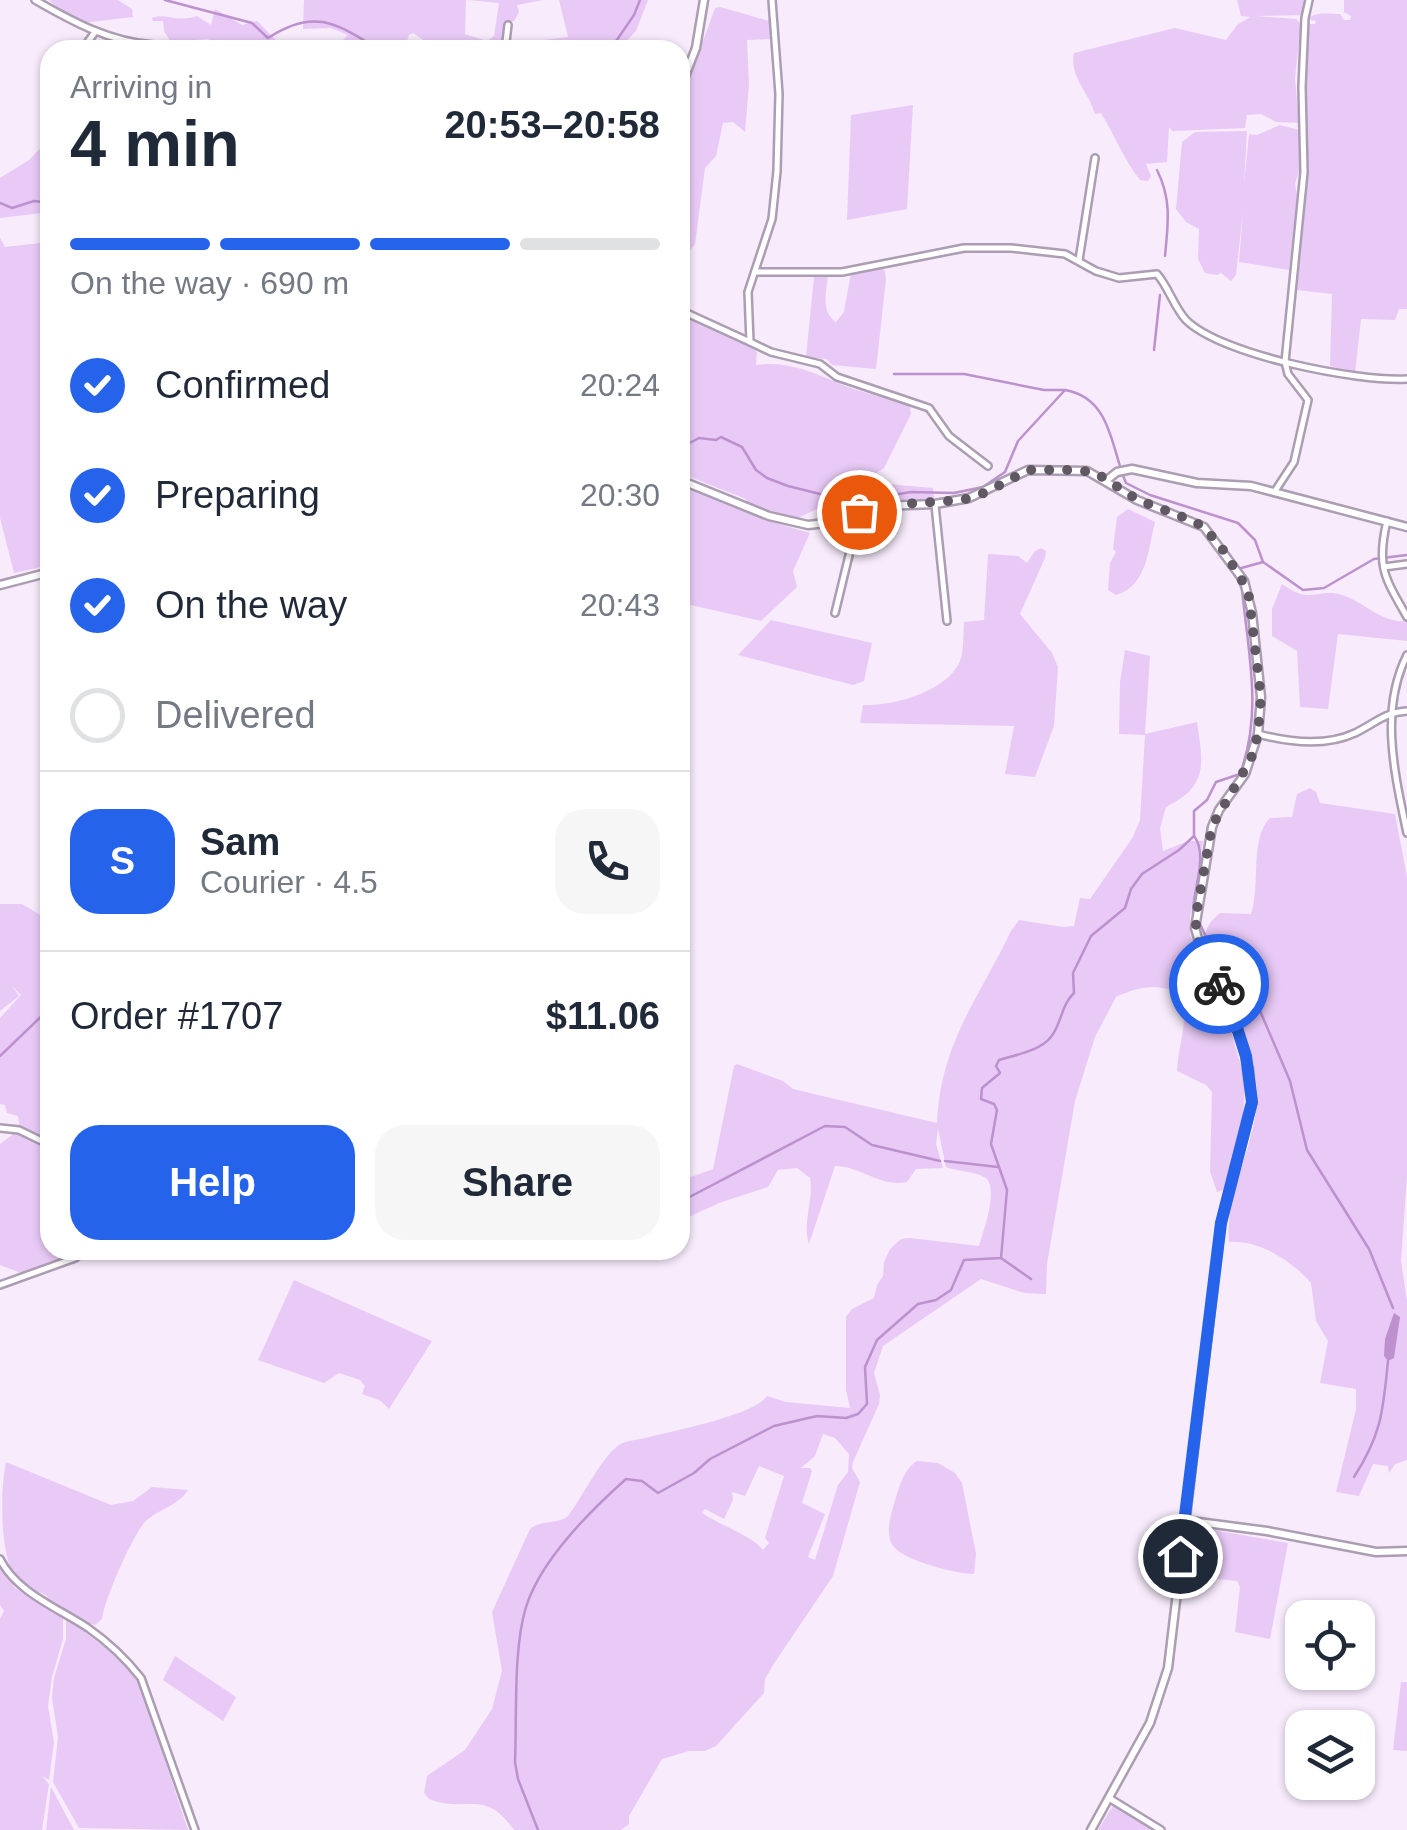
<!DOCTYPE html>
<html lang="en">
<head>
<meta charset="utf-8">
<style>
	body { margin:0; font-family:Arial,sans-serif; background:#f6f6f7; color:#1f2937; height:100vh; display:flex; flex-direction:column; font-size:38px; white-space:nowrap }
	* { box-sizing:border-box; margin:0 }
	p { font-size:32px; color:#747a83 }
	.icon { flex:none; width:55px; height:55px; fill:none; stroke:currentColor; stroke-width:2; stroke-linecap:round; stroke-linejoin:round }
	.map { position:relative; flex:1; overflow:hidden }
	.drawer { position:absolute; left:40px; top:40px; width:650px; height:1220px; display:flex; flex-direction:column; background:#fff; border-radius:30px; box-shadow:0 2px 8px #0004 }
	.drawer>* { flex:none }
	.buttons { position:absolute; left:1285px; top:1600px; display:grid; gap:20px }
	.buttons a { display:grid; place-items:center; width:90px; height:90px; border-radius:20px; background:#fff; box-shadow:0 2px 8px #0004; font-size:50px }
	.pin { position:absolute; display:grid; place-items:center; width:85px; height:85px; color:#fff; margin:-42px; border:5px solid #fff; border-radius:50%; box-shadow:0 2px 10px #0007 }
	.courier { position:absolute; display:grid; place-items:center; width:100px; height:100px; margin:-50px; border:8px solid #2563eb; border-radius:50%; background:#fff; color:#222; box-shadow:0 2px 12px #0007 }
	.headline em { font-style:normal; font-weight:700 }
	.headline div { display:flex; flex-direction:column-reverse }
	.headline { display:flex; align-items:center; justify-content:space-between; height:170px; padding:0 30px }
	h1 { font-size:65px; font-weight:700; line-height:75px }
	.bar { display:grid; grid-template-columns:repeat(4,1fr); gap:15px 10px; align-content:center; height:120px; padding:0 30px }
	.bar i { height:12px; border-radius:8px; background:#e0e1e3 }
	.bar .on { background:#2563eb }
	.bar p { grid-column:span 4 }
	.line { display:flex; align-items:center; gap:25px; padding:0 30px; border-top:2px solid #e0e1e3 }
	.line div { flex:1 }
	.round { display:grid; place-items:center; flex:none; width:105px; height:105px; border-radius:30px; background:#f6f6f7 }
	ol { padding:0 30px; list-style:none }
	li { display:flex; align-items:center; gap:30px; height:110px }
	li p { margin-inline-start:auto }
	li .icon { padding:10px; border-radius:50%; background:#2563eb; color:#fff; stroke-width:4 }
	li:last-child { color:#747a83 }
	li i { width:55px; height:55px; border:5px solid #e0e1e3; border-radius:50% }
	.action { display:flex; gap:20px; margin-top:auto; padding:20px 30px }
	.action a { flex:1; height:115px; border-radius:30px; background:#2563eb; color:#fff; font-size:40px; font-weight:700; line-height:115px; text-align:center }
	.action a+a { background:#f6f6f7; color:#1f2937 }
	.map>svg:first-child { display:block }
	.green { fill:#e9caf7; fill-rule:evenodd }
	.water { fill:#bc91ce }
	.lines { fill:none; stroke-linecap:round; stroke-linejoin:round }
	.stream { stroke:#bc91ce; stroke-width:2.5 }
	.minor-casing { stroke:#ac9eb2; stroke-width:10 }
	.tertiary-casing { stroke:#ac9eb2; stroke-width:11 }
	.secondary-casing { stroke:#ac9eb2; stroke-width:11 }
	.minor { stroke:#fff; stroke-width:5 }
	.tertiary { stroke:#fff; stroke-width:6 }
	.secondary { stroke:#fff; stroke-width:6 }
	.done { stroke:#605863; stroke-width:10; stroke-dasharray:0 18 }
	.route { stroke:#2563eb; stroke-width:12 }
</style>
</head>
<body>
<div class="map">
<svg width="1407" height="1830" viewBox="0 0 1407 1830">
	<rect width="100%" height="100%" fill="#f7ebfc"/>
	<g class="green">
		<path d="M 49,0 L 118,0 L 132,9 L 133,17 L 82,23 L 71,19 Z"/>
		<path d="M 304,0 L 466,0 L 465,34 L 487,41 L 494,36 L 499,3 L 468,0 L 543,0 L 517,5 L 519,12 L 514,21 L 508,22 L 504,50 L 446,50 L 445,44 L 429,44 L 413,33 L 409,35 L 404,50 L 333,50 L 348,35 L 331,28 L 303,29 Z"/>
		<path d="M 559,0 L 648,0 L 636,31 L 621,47 L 637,50 L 507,50 L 530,47 L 535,41 L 568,37 Z"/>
		<path d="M 1237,0 L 1305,0 L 1302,15 L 1256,16 L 1296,19 L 1301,24 L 1295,78 L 1299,123 L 1276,122 L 1261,114 L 1247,115 L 1245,128 L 1172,131 L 1169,127 L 1167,162 L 1146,164 L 1151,176 L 1148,181 L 1140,180 C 1124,160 1115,136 1101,113 L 1095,114 C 1089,92 1069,77 1074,53 L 1175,28 L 1226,40 L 1237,25 L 1250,17 L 1241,16 Z"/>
		<path d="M 1344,0 L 1407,0 L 1407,309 L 1399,309 L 1395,320 L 1361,319 L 1355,373 L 1330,366 L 1332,294 L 1297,290 L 1308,172 L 1303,96 L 1308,24 L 1315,24 L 1316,21 L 1308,19 C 1316,11 1329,14 1340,14 L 1344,20 L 1350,20 L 1351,16 L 1344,12 Z"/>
		<path d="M 720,7 L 769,21 L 770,39 L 747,40 L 749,84 L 745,132 L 733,122 L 723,123 L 716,156 L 705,168 L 695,244 L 686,256 L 687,297 L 680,304 L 680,104 L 715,8 Z"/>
		<path d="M 215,9 L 242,25 L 257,21 L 277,41 L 274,50 L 247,50 L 207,39 L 171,42 L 164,31 L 163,21 L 153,21 L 152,18 C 165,12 176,23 197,16 L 211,25 Z"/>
		<path d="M 913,105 L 907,209 L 847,220 L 851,115 Z"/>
		<path d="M 1280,125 L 1299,130 L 1301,164 L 1295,184 L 1297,195 L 1289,270 L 1239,262 L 1243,211 L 1236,275 L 1231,281 L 1221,273 L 1217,275 L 1205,273 L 1198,259 L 1199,229 L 1186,222 L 1176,209 L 1182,142 L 1195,132 L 1247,131 L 1244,184 L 1249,134 L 1257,135 Z"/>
		<path d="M 50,138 L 50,212 L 0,218 L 0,178 L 29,160 Z"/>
		<path d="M 0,238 L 5,247 L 49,242 L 50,264 L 50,565 L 14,573 L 0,518 Z"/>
		<path d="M 884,268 L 886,279 L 876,369 L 832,365 L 827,359 L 806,357 L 814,277 L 828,276 C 826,292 821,312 836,322 L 844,312 L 851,273 Z"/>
		<path d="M 680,312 L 752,347 L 757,352 L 756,365 C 790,360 818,375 848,387 C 869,395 890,397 910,406 L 911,414 L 884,468 L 873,475 L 867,487 L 887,484 L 933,488 L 934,499 L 883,500 L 846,513 L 821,507 L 796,519 L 746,503 L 746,499 L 680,473 Z"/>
		<path d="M 680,485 L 772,522 L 810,533 L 793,571 L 797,587 L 761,621 L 682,603 L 680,609 Z"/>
		<path d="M 1128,509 L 1155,522 C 1148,550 1147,586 1116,595 L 1108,590 L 1110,563 L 1116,552 L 1113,549 L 1117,517 Z"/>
		<path d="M 1041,548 L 1046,551 L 1045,558 L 1020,614 L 1052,653 L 1058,667 L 1054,726 L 1035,777 L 1005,774 L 1014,726 L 860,723 L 863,705 C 893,706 947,692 960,661 C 964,650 963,634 964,622 L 984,620 L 988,554 L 1018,556 L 1027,563 L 1035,551 Z"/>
		<path d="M 1282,584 C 1312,606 1318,587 1342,595 C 1363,601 1382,624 1407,621 L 1407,641 L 1338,634 L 1328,709 L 1300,707 L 1297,651 L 1272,636 L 1272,609 Z"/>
		<path d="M 771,620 L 872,643 L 864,681 L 853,685 L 738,655 Z"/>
		<path d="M 1125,650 L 1150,656 L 1145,734 L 1197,722 C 1203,763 1209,786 1166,807 L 1160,828 L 1163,851 L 1188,841 L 1203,841 L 1190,916 L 1190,935 L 1223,1002 L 1245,1081 L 1243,1119 L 1226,1189 L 1217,1192 L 1210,1171 L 1212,1092 L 1206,1085 L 1177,1071 C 1177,1045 1200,992 1163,988 C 1146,985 1132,990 1116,997 L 1095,1037 L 1075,1101 L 1047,1264 L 1046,1294 L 1024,1293 L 981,1279 L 883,1346 L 874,1373 L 880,1395 L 879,1404 L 853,1462 L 852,1468 L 860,1482 L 833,1576 L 773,1665 L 765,1679 L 764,1693 L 716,1746 L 705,1751 L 689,1751 L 662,1759 L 629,1816 L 629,1824 L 621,1830 L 514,1830 C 484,1787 467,1814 429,1799 L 424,1793 L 427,1776 L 465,1750 L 492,1709 L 502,1671 L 492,1612 L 530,1529 C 542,1519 557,1525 568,1516 C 582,1498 602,1456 619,1445 C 626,1440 640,1440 649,1437 C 673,1431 755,1415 767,1396 L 786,1402 L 850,1408 L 846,1390 L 846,1317 L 852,1309 L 874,1298 L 877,1285 L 883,1276 L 884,1262 L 890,1249 L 901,1239 L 910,1238 L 979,1246 C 983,1232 998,1192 987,1179 C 980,1172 956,1171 946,1167 L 938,1129 L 936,1144 L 943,1168 L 916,1169 L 907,1182 C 881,1188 861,1166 835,1166 L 809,1244 C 802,1223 814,1199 810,1178 L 797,1168 L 778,1170 L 768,1187 L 719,1203 L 680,1221 L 680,1181 L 713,1169 L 734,1066 L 737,1064 L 783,1081 L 793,1089 L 937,1123 C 941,1042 978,1000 1011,931 L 1019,920 L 1063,927 L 1074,926 L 1080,898 L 1090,899 L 1133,837 L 1140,820 L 1145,735 L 1119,734 L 1120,682 ZM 823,1434 L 835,1438 L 849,1454 L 848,1472 L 838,1485 L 815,1560 L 808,1557 L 825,1514 L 802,1503 L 812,1471 L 810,1468 L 801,1468 L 815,1456 ZM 759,1466 L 784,1476 L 765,1538 L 769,1543 L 763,1550 C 754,1537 718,1524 702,1513 L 705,1509 L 724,1519 L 733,1500 L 732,1492 L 745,1496 Z"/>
		<path d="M 1310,788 L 1316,792 L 1320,803 L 1395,814 L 1407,877 L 1407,1177 L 1401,1261 L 1407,1301 L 1407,1460 L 1395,1464 L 1389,1473 L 1388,1466 L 1373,1464 L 1359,1496 L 1336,1492 L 1356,1409 L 1356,1389 L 1320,1383 L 1328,1341 L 1316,1321 L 1311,1283 C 1292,1261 1260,1240 1229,1242 C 1224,1180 1270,1130 1253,1067 C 1248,1048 1244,1026 1236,1007 C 1224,977 1183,941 1220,913 L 1251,914 C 1261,884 1249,839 1270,818 L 1292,817 L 1297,794 Z"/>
		<path d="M 0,904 L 22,904 L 50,921 L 50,1134 L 46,1146 L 50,1149 L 50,1250 L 86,1250 L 21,1273 L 0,1265 L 0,1144 L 20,1129 L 18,1116 L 7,1113 L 5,1105 L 0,1104 L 0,1018 L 21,995 L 12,986 L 19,996 L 0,1011 Z"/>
		<path d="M 553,1250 L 637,1250 C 610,1259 580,1262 553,1250 Z"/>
		<path d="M 294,1280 L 432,1341 L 389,1409 L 381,1401 L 362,1394 L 365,1386 L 360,1380 L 339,1373 L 324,1383 L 258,1360 Z"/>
		<path d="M 917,1461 L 938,1463 L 955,1473 L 962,1483 L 976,1554 L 974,1574 C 956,1574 906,1561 894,1547 C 884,1535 891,1514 895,1501 C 899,1487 904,1469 917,1461 Z"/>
		<path d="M 6,1462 L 111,1505 L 133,1501 L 152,1487 L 188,1490 C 177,1507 157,1509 144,1523 C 132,1537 104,1600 102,1619 L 95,1625 L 81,1622 L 49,1601 L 47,1596 C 36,1590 22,1586 14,1576 C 0,1552 0,1489 6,1462 Z"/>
		<path d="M 1196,1527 L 1288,1543 L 1270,1639 L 1235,1632 L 1240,1587 L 1237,1581 L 1189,1576 L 1189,1571 L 1185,1570 L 1187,1535 Z"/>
		<path d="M 0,1565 L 15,1588 L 63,1617 L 63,1639 L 52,1677 L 48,1706 L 54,1742 L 49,1780 L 42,1776 L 49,1784 L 42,1830 L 0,1830 L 0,1619 L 4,1611 L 0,1605 Z"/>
		<path d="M 66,1618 L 114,1654 L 139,1682 L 188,1830 L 79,1828 L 53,1782 L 58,1737 L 52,1698 L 54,1678 L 66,1639 Z"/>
		<path d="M 175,1656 L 236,1697 L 223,1721 L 163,1680 Z"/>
		<path d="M 1401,1682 L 1407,1682 L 1407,1751 L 1393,1750 Z"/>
		<path d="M 51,1787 L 74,1830 L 46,1830 Z"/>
		<path d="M 1114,1804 L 1157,1830 L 1098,1830 Z"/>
	</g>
	<path class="water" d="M 1394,1313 L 1400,1317 L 1394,1358 L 1388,1361 L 1384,1356 L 1385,1339 Z"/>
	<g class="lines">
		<g class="stream">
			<path d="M 165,0 L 252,23 L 268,38 C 315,7 337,24 380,50"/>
			<path d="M 610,50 L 634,15 L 640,0"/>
			<path d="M 1157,170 C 1172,200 1168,224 1165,256"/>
			<path d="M 0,203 L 12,208 L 34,201 L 50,203"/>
			<path d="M 1154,350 L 1160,295"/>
			<path d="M 894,374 L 964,374 L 1044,390 L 1065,390"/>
			<path d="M 680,448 L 699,438 L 716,440 L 721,437 L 742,447 L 756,470 L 767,478 L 788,486 L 852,502 L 911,492 L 954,493 L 983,487 L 1005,472 L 1018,441 L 1065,390 C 1112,398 1111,449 1126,483 L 1150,495 L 1238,523 L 1255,540 L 1263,562 L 1303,590 L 1324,588 L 1374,559 L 1407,555"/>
			<path d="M 1238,569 L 1263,562"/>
			<path d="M 1193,914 C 1192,891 1209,855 1194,836"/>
			<path d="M 1198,920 L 1211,947 L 1243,980 L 1255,999 L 1290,1081 L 1307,1150 L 1369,1249 L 1393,1308"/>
			<path d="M 0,1056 L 50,1008"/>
			<path d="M 945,1161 L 998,1167"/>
			<path d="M 680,1202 L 825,1126 L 845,1127 L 872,1145 L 940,1161"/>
			<path d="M 1001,1258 L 1031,1279"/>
			<path d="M 1354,1477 C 1382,1434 1383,1410 1388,1361"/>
			<path d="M 538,1830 L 518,1779 L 515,1762 C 517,1717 513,1649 526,1607 C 541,1559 590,1511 626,1479 L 642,1481 L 658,1493 L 694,1473 L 710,1459 L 774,1426 L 817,1416 L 846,1418 L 858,1414 L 867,1404 L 865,1367 L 877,1340 L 918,1304 L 936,1300 L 951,1290 L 964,1260 L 1001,1258 L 1007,1190 L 991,1144 L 997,1110 L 994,1104 L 981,1099 L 982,1088 L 1000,1073 L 996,1066 L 999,1060 C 1015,1055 1040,1051 1051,1037 C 1062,1023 1061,1005 1074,993 L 1073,973 L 1091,936 L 1125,908 L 1131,889 L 1142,874 L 1179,850 L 1194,836 L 1194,811 L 1207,800 L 1216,782 L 1240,774 C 1263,712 1248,653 1242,589 L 1235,574"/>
		</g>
		<defs>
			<g id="minor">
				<path d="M 35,0 C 73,22 110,42 154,45 C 182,47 207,43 234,50"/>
				<path d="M 772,0 L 779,94 L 777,171 L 772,219 L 748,292 L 750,342 L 771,352 L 820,364 L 837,377 L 929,408 L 949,436 L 988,466"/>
				<path d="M 82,50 L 95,32"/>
				<path d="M 505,50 L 508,25"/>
				<path d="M 1079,260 L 1095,158"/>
				<path d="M 755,272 L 842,272 L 964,248 L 1011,248 L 1065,254 L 1096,271 L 1119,278 L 1157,274 C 1169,288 1174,307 1186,320 C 1221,355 1358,382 1407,379"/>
				<path d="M 680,310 L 750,342"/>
				<path d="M 1275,491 L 1294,462 L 1308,400 L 1288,374 L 1285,362 L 1304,172 L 1302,87 L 1305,18 L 1309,0"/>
				<path d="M 935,505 L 947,621"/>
				<path d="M 1387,521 C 1376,567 1385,578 1407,617"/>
				<path d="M 1384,567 L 1407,564"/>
				<path d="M 835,613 L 859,514"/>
				<path d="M 1407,655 C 1379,711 1395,775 1407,833"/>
				<path d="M 1258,734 C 1288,742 1325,747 1355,733 C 1374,724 1385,712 1407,711"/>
				<path d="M 0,1128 L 19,1130 L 50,1145"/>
				<path d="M 0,1285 L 75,1258 L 87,1250"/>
				<path d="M 0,1559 C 16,1592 58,1608 88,1628 C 108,1642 126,1659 141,1678 L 195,1830"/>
				<path d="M 1109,1798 L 1161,1830"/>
			</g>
			<g id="tertiary">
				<path d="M 1107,480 L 1117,472 L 1132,469 L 1197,483 L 1251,486 L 1407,527"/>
				<path d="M 0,585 L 50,572"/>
				<path d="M 1183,1520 L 1267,1531 L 1376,1552 L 1407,1551"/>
			</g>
			<g id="secondary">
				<path d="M 680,89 L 696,48 L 704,0"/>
				<path d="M 680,480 L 769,516 L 808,525 L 835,522 L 882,506 L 935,504 L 969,498 L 1028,470 L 1087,471 L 1137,500 L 1204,527 L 1244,581 L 1252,613 L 1261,697 L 1258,734 L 1245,774 L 1219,810 L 1212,827 L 1195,928 L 1203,956 L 1224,992 L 1239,1034 L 1249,1069 L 1252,1103 L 1221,1223 L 1168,1668 L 1150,1723 L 1091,1830"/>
			</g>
		</defs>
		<use href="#minor" class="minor-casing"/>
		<use href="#tertiary" class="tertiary-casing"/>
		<use href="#secondary" class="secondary-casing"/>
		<use href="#minor" class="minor"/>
		<use href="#tertiary" class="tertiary"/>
		<use href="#secondary" class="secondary"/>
	</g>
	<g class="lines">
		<path class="done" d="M 859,512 L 888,505 L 963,500 L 987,492 L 1028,470 L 1078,470 L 1096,473 L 1138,500 L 1196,522 L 1218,542 L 1248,590 L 1261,697 L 1258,734 L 1251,759 L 1212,826 L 1196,915 L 1196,937 L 1219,984"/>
		<path class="route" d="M 1180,1556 L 1221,1223 L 1252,1102 L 1246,1056 L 1230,1006 L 1219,984"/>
	</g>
</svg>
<div class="buttons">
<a><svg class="icon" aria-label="locate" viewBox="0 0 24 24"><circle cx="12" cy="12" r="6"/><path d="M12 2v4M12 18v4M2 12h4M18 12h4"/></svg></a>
<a><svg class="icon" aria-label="layers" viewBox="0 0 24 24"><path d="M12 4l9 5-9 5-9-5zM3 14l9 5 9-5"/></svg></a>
</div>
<div class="pin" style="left:859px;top:512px;background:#ea580c"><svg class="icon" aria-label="bag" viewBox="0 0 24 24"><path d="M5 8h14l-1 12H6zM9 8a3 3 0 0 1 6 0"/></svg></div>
<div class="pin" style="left:1180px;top:1556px;background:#1f2937"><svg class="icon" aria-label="home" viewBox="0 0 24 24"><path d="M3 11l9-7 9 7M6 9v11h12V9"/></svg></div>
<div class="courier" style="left:1219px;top:984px"><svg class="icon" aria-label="bike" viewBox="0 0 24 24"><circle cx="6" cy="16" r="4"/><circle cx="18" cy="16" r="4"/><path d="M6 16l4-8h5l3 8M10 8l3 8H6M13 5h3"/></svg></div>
<section class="drawer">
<div class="headline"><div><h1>4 min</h1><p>Arriving in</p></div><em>20:53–20:58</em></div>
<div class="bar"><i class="on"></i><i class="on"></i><i class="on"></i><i></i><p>On the way · 690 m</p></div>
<ol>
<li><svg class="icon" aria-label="check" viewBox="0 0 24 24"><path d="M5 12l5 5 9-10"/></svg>Confirmed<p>20:24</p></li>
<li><svg class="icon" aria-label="check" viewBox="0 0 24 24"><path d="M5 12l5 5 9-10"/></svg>Preparing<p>20:30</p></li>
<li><svg class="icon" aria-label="check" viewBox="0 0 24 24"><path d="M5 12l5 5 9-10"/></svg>On the way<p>20:43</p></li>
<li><i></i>Delivered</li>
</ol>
<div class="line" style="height:180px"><b class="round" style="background:#2563eb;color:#fff">S</b><div><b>Sam</b><p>Courier · 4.5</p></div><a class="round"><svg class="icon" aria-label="phone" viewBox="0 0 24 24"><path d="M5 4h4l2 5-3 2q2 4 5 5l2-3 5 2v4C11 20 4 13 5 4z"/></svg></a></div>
<div class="line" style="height:130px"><div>Order #1707</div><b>$11.06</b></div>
<div class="action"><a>Help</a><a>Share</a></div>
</section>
</div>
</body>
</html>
